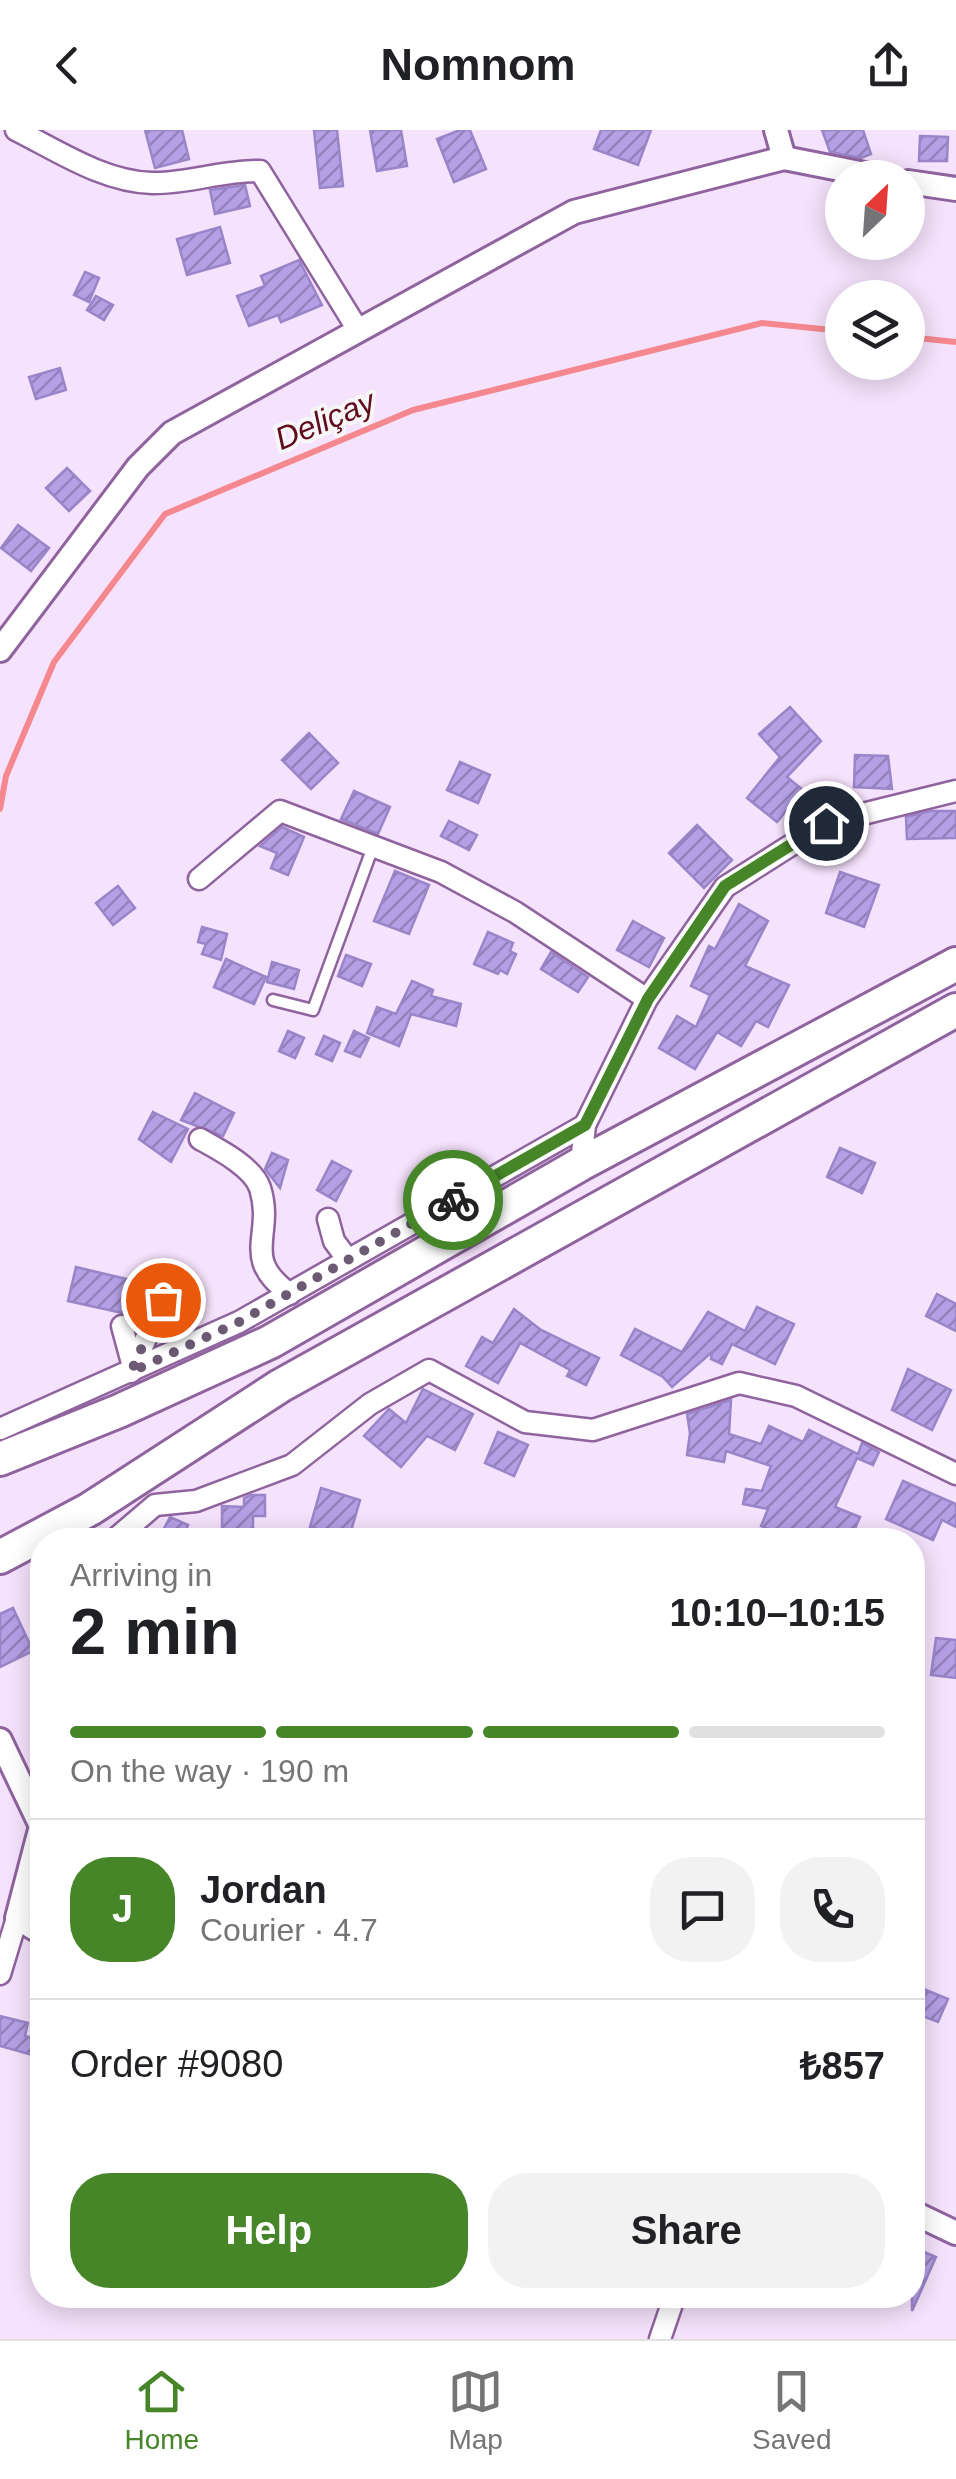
<!DOCTYPE html>
<html lang="en">
<head>
<meta charset="utf-8">
<style>
	body { margin:0; font-family:Helvetica,sans-serif; background:#f2f2f2; color:#202124; height:100vh; display:flex; flex-direction:column; font-size:38px; white-space:nowrap }
	* { box-sizing:border-box; margin:0 }
	p { font-size:32px; color:#757577 }
	.icon { flex:none; width:55px; height:55px; fill:none; stroke:currentColor; stroke-width:2; stroke-linecap:round; stroke-linejoin:round }
	.map { position:relative; flex:1; overflow:hidden }
	.sheet { position:absolute; left:30px; top:1398px; width:895px; height:780px; display:flex; flex-direction:column; background:#fff; border-radius:40px; box-shadow:0 5px 25px #0003 }
	.sheet>* { flex:none }
	.needle { width:65px; rotate:25deg }
	.buttons { position:absolute; left:825px; top:30px; display:grid; gap:20px }
	.buttons a { display:grid; place-items:center; width:100px; height:100px; border-radius:50%; background:#fff; box-shadow:0 5px 25px #0003; font-size:50px }
	.pin { position:absolute; display:grid; place-items:center; width:85px; height:85px; color:#fff; margin:-42px; border:5px solid #fff; border-radius:50%; box-shadow:0 2px 10px #0007 }
	.courier { position:absolute; display:grid; place-items:center; width:100px; height:100px; margin:-50px; border:8px solid #468628; border-radius:50%; background:#fff; color:#222; box-shadow:0 2px 12px #0007 }
	.headline em { font-style:normal; font-weight:700 }
	.headline div { display:flex; flex-direction:column-reverse }
	.headline { display:flex; align-items:center; justify-content:space-between; height:170px; padding:0 40px }
	h1 { font-size:65px; font-weight:700; line-height:75px }
	.bar { display:grid; grid-template-columns:repeat(4,1fr); gap:15px 10px; align-content:center; height:120px; padding:0 40px }
	.bar i { height:12px; border-radius:8px; background:#e0e0e0 }
	.bar .selected { background:#468628 }
	.bar p { grid-column:span 4 }
	.line { display:flex; align-items:center; gap:25px; padding:0 40px; border-top:2px solid #e0e0e0 }
	.line div { flex:1 }
	.round { display:grid; place-items:center; flex:none; width:105px; height:105px; border-radius:40px; background:#f2f2f2 }
	.primary-button { display:flex; gap:20px; margin-top:auto; padding:20px 40px }
	.primary-button a { flex:1; height:115px; border-radius:40px; background:#468628; color:#fff; font-size:40px; font-weight:700; line-height:115px; text-align:center }
	.primary-button a+a { background:#f2f2f2; color:#202124 }
	header { display:flex; justify-content:space-between; align-items:center; height:130px; padding:0 40px; background:#fff; font-size:45px; font-weight:700 }
	.tabs { display:flex; justify-content:space-around; align-items:center; height:140px; border-top:2px solid #e0e0e0; background:#fff; font-size:28px; color:#757577 }
	.tabs a { display:grid; justify-items:center; gap:5px }
	.tabs .selected { color:#468628 }
	.map>svg:first-child { display:block }
	.lines { fill:none; stroke-linecap:round; stroke-linejoin:round }
	.stream { stroke:#f4888e; stroke-width:6 }
	.building { fill:url(#building-hatch); stroke:#9a85c9; stroke-width:2.5 }
	.service-casing { stroke:#8f639e; stroke-width:15 }
	.minor-casing { stroke:#8f639e; stroke-width:25 }
	.tertiary-casing { stroke:#8f639e; stroke-width:28 }
	.trunk-casing { stroke:#8f639e; stroke-width:38 }
	.service { stroke:#fff; stroke-width:10 }
	.minor { stroke:#fff; stroke-width:20 }
	.tertiary { stroke:#fff; stroke-width:22 }
	.trunk { stroke:#fff; stroke-width:32 }
	.done { stroke:#6b5a72; stroke-width:10; stroke-dasharray:0 18 }
	.route { stroke:#468628; stroke-width:12 }
	.labels { text-anchor:middle; stroke-width:8; stroke-linejoin:round; paint-order:stroke }
	.water-label { font-size:32px; font-style:italic; fill:#620d1d; stroke:#f7f7f7 }
</style>
</head>
<body>
<header><svg class="icon" aria-label="back" viewBox="0 0 24 24"><path d="M15 5l-7 7 7 7"/></svg>Nomnom<svg class="icon" aria-label="share" viewBox="0 0 24 24"><path d="M12 15V3M7 8l5-5 5 5M5 13v7h14v-7"/></svg></header>
<div class="map">
<svg width="956" height="2209" viewBox="0 0 956 2209">
	<defs>
		<pattern id="building-hatch" width="6" height="6" patternUnits="userSpaceOnUse" patternTransform="scale(2.5)"><rect width="6" height="6" fill="#b5a0e6"/><path d="M-1 1l2-2M0 6l6-6M5 7l2-2" fill="none" stroke="#9381ba"/></pattern>
	</defs>
	<rect width="100%" height="100%" fill="#f5e2fc"/>
	<g class="lines">
		<g class="stream">
			<path d="M 908,207 L 956,212"/>
			<path d="M 0,679 L 6,646 L 54,532 L 165,384 L 413,280 L 762,193 L 842,201"/>
		</g>
	</g>
	<g class="building">
		<path d="M 145,0 L 182,0 L 189,29 L 155,38 Z"/>
		<path d="M 314,0 L 337,0 L 343,56 L 320,58 Z"/>
		<path d="M 370,0 L 401,0 L 407,36 L 377,41 Z"/>
		<path d="M 460,0 L 470,0 L 486,39 L 454,52 L 437,9 Z"/>
		<path d="M 601,0 L 651,0 L 638,35 L 594,19 Z"/>
		<path d="M 822,0 L 863,0 L 871,24 L 861,28 L 830,22 Z"/>
		<path d="M 920,6 L 948,7 L 947,31 L 919,31 Z"/>
		<path d="M 245,55 L 250,76 L 215,84 L 210,60 Z"/>
		<path d="M 220,97 L 230,133 L 187,145 L 177,109 Z"/>
		<path d="M 299,130 L 322,175 L 281,192 L 278,185 L 249,196 L 237,166 L 265,156 L 261,146 Z"/>
		<path d="M 85,142 L 99,148 L 89,172 L 74,165 Z"/>
		<path d="M 96,166 L 113,175 L 104,190 L 87,180 Z"/>
		<path d="M 60,238 L 66,260 L 36,269 L 29,247 Z"/>
		<path d="M 67,338 L 90,361 L 69,381 L 46,358 Z"/>
		<path d="M 18,395 L 49,418 L 31,441 L 1,418 Z"/>
		<path d="M 790,577 L 821,611 L 787,647 L 814,669 L 800,688 L 788,679 L 777,692 L 747,668 L 780,627 L 759,604 Z"/>
		<path d="M 309,603 L 338,633 L 311,659 L 282,630 Z"/>
		<path d="M 855,625 L 888,626 L 892,659 L 854,657 Z"/>
		<path d="M 460,632 L 490,645 L 478,673 L 447,660 Z"/>
		<path d="M 354,661 L 390,677 L 378,704 L 341,689 Z"/>
		<path d="M 931,681 L 956,681 L 956,708 L 907,709 L 906,687 Z"/>
		<path d="M 449,691 L 477,705 L 469,720 L 441,706 Z"/>
		<path d="M 697,695 L 732,730 L 704,758 L 669,723 Z"/>
		<path d="M 282,697 L 304,707 L 288,745 L 271,738 L 277,723 L 260,716 Z"/>
		<path d="M 395,741 L 429,755 L 409,804 L 374,791 Z"/>
		<path d="M 840,742 L 879,755 L 864,797 L 826,783 Z"/>
		<path d="M 118,756 L 135,778 L 113,795 L 96,773 Z"/>
		<path d="M 739,774 L 768,791 L 745,836 L 789,855 L 768,897 L 756,891 L 741,916 L 717,902 L 695,939 L 659,918 L 677,886 L 696,897 L 710,865 L 691,856 L 709,816 L 715,819 Z"/>
		<path d="M 633,791 L 664,808 L 649,837 L 617,820 Z"/>
		<path d="M 202,797 L 227,804 L 221,830 L 202,824 L 206,814 L 198,812 Z"/>
		<path d="M 488,802 L 513,813 L 510,821 L 516,824 L 507,844 L 500,840 L 498,844 L 474,834 Z"/>
		<path d="M 551,822 L 588,847 L 578,862 L 541,839 Z"/>
		<path d="M 346,825 L 371,834 L 362,856 L 338,846 Z"/>
		<path d="M 226,829 L 266,847 L 254,874 L 214,857 Z"/>
		<path d="M 272,832 L 299,840 L 294,859 L 267,852 Z"/>
		<path d="M 412,851 L 433,860 L 431,866 L 461,874 L 456,896 L 411,884 L 399,916 L 367,903 L 377,877 L 396,884 Z"/>
		<path d="M 288,901 L 304,908 L 295,928 L 279,921 Z"/>
		<path d="M 354,901 L 369,908 L 360,927 L 345,921 Z"/>
		<path d="M 324,906 L 340,913 L 332,931 L 316,924 Z"/>
		<path d="M 195,963 L 234,983 L 223,1006 L 181,990 Z"/>
		<path d="M 153,982 L 188,999 L 171,1032 L 139,1009 Z"/>
		<path d="M 840,1018 L 875,1033 L 862,1063 L 827,1047 Z"/>
		<path d="M 272,1023 L 288,1030 L 280,1058 L 265,1039 Z"/>
		<path d="M 332,1031 L 351,1041 L 336,1071 L 317,1060 Z"/>
		<path d="M 76,1137 L 135,1151 L 127,1184 L 68,1171 Z"/>
		<path d="M 937,1164 L 956,1174 L 956,1201 L 926,1186 Z"/>
		<path d="M 757,1177 L 794,1194 L 775,1234 L 732,1214 L 722,1234 L 711,1229 L 712,1222 L 672,1257 L 663,1247 L 621,1225 L 635,1199 L 682,1222 L 708,1182 L 745,1201 Z"/>
		<path d="M 514,1179 L 541,1200 L 599,1228 L 586,1255 L 567,1246 L 570,1240 L 520,1213 L 498,1253 L 466,1236 L 482,1207 L 493,1213 Z"/>
		<path d="M 908,1239 L 951,1260 L 932,1300 L 892,1280 Z"/>
		<path d="M 423,1259 L 473,1284 L 455,1320 L 427,1306 L 401,1337 L 364,1306 L 389,1279 L 406,1293 Z"/>
		<path d="M 731,1270 L 729,1304 L 761,1314 L 769,1296 L 803,1312 L 809,1300 L 858,1324 L 862,1313 L 879,1322 L 873,1335 L 857,1328 L 835,1377 L 860,1387 L 850,1410 L 795,1410 L 761,1396 L 768,1379 L 743,1374 L 746,1359 L 762,1361 L 771,1336 L 726,1321 L 724,1332 L 687,1325 L 690,1303 L 687,1284 Z"/>
		<path d="M 498,1302 L 528,1315 L 514,1346 L 485,1333 Z"/>
		<path d="M 903,1351 L 956,1374 L 956,1397 L 942,1390 L 933,1410 L 886,1389 Z"/>
		<path d="M 321,1358 L 360,1370 L 349,1408 L 310,1397 Z"/>
		<path d="M 251,1365 L 265,1365 L 265,1386 L 253,1386 L 253,1410 L 222,1410 L 222,1376 L 244,1377 L 244,1368 Z"/>
		<path d="M 170,1387 L 188,1395 L 183,1410 L 158,1410 Z"/>
		<path d="M 13,1478 L 33,1521 L 0,1537 L 0,1484 Z"/>
		<path d="M 936,1508 L 956,1510 L 956,1548 L 931,1545 Z"/>
		<path d="M 921,1858 L 948,1869 L 938,1892 L 912,1882 Z"/>
		<path d="M 0,1886 L 28,1893 L 25,1906 L 40,1910 L 36,1926 L 0,1916 Z"/>
		<path d="M 912,2117 L 936,2127 L 912,2181 Z"/>
	</g>
	<g class="lines">
		<defs>
			<path id="service" d="M 273,870 L 313,880 L 374,714"/>
			<g id="minor">
				<path d="M 16,0 C 58,21 104,52 152,53 C 188,54 223,40 260,41 L 358,200"/>
				<path d="M 199,749 L 280,681 L 441,742 L 515,782 L 647,869"/>
				<path d="M 200,1009 C 218,1019 253,1037 260,1058 C 275,1106 239,1127 290,1164"/>
				<path d="M 581,1034 L 585,995 L 647,869 L 725,757 L 826,693 L 956,661"/>
				<path d="M 328,1089 L 334,1111 L 348,1130"/>
				<path d="M 122,1196 L 132,1233"/>
				<path d="M 131,1242 L 163,1170"/>
				<path d="M 0,1299 L 239,1192 L 585,995"/>
				<path d="M 114,1410 L 155,1375 L 196,1371 L 292,1335 L 370,1274 L 429,1240 L 525,1292 L 593,1300 L 739,1253 L 796,1266 L 956,1344"/>
				<path d="M 0,1844 L 17,1788"/>
				<path d="M 660,2209 L 675,2165"/>
			</g>
			<g id="tertiary">
				<path d="M 776,0 L 784,28"/>
				<path d="M 908,52 L 956,59"/>
				<path d="M 0,520 L 138,337 L 172,303 L 574,82 L 784,28 L 885,48"/>
				<path d="M 0,1610 L 41,1696 L 17,1788 L 42,1803"/>
				<path d="M 912,2082 L 956,2103"/>
			</g>
			<g id="trunk">
				<path d="M 0,1329 L 119,1281 L 270,1212 L 581,1034 L 956,834"/>
				<path d="M 0,1427 L 90,1379 L 280,1256 L 956,880"/>
			</g>
		</defs>
		<use href="#service" class="service-casing"/>
		<use href="#minor" class="minor-casing"/>
		<use href="#tertiary" class="tertiary-casing"/>
		<use href="#trunk" class="trunk-casing"/>
		<use href="#service" class="service"/>
		<use href="#minor" class="minor"/>
		<use href="#tertiary" class="tertiary"/>
		<use href="#trunk" class="trunk"/>
	</g>
	<g class="lines">
		<path class="done" d="M 163,1170 L 131,1242 L 239,1192 L 453,1070"/>
		<path class="route" d="M 453,1070 L 585,995 L 648,869 L 725,756 L 826,693"/>
	</g>
	<g class="labels">
		<g class="water-label">
			<text transform="translate(325 290) rotate(-23)" y="11">Deliçay</text>
		</g>
	</g>
</svg>
<div class="buttons">
<a><svg class="needle" viewBox="-14 -14 28 28"><path d="M0-13l5 13h-10z" fill="#e53935"/><path d="M0 13l5-13h-10z" fill="#757577"/></svg></a>
<a><svg class="icon" aria-label="layers" viewBox="0 0 24 24"><path d="M12 4l9 5-9 5-9-5zM3 14l9 5 9-5"/></svg></a>
</div>
<div class="pin" style="left:163px;top:1170px;background:#ea580c"><svg class="icon" aria-label="bag" viewBox="0 0 24 24"><path d="M5 8h14l-1 12H6zM9 8a3 3 0 0 1 6 0"/></svg></div>
<div class="pin" style="left:826px;top:693px;background:#1f2937"><svg class="icon" aria-label="home" viewBox="0 0 24 24"><path d="M3 11l9-7 9 7M6 9v11h12V9"/></svg></div>
<div class="courier" style="left:453px;top:1070px"><svg class="icon" aria-label="bike" viewBox="0 0 24 24"><circle cx="6" cy="16" r="4"/><circle cx="18" cy="16" r="4"/><path d="M6 16l4-8h5l3 8M10 8l3 8H6M13 5h3"/></svg></div>
<section class="sheet">
<div class="headline"><div><h1>2 min</h1><p>Arriving in</p></div><em>10:10–10:15</em></div>
<div class="bar"><i class="selected"></i><i class="selected"></i><i class="selected"></i><i></i><p>On the way · 190 m</p></div>
<div class="line" style="height:180px"><b class="round" style="background:#468628;color:#fff">J</b><div><b>Jordan</b><p>Courier · 4.7</p></div><a class="round"><svg class="icon" aria-label="chat" viewBox="0 0 24 24"><path d="M4 5h16v11H9l-5 4z"/></svg></a><a class="round"><svg class="icon" aria-label="phone" viewBox="0 0 24 24"><path d="M5 4h4l2 5-3 2q2 4 5 5l2-3 5 2v4C11 20 4 13 5 4z"/></svg></a></div>
<div class="line" style="height:130px"><div>Order #9080</div><b>₺857</b></div>
<div class="primary-button"><a>Help</a><a>Share</a></div>
</section>
</div>
<nav class="tabs">
<a class="selected"><svg class="icon" aria-label="home" viewBox="0 0 24 24"><path d="M3 11l9-7 9 7M6 9v11h12V9"/></svg>Home</a>
<a><svg class="icon" aria-label="map" viewBox="0 0 24 24"><path d="M3 6l6-2 6 2 6-2v14l-6 2-6-2-6 2zM9 4v14M15 6v14"/></svg>Map</a>
<a><svg class="icon" aria-label="saved" viewBox="0 0 24 24"><path d="M7 4h10v16l-5-4-5 4z"/></svg>Saved</a>
</nav>
</body>
</html>
